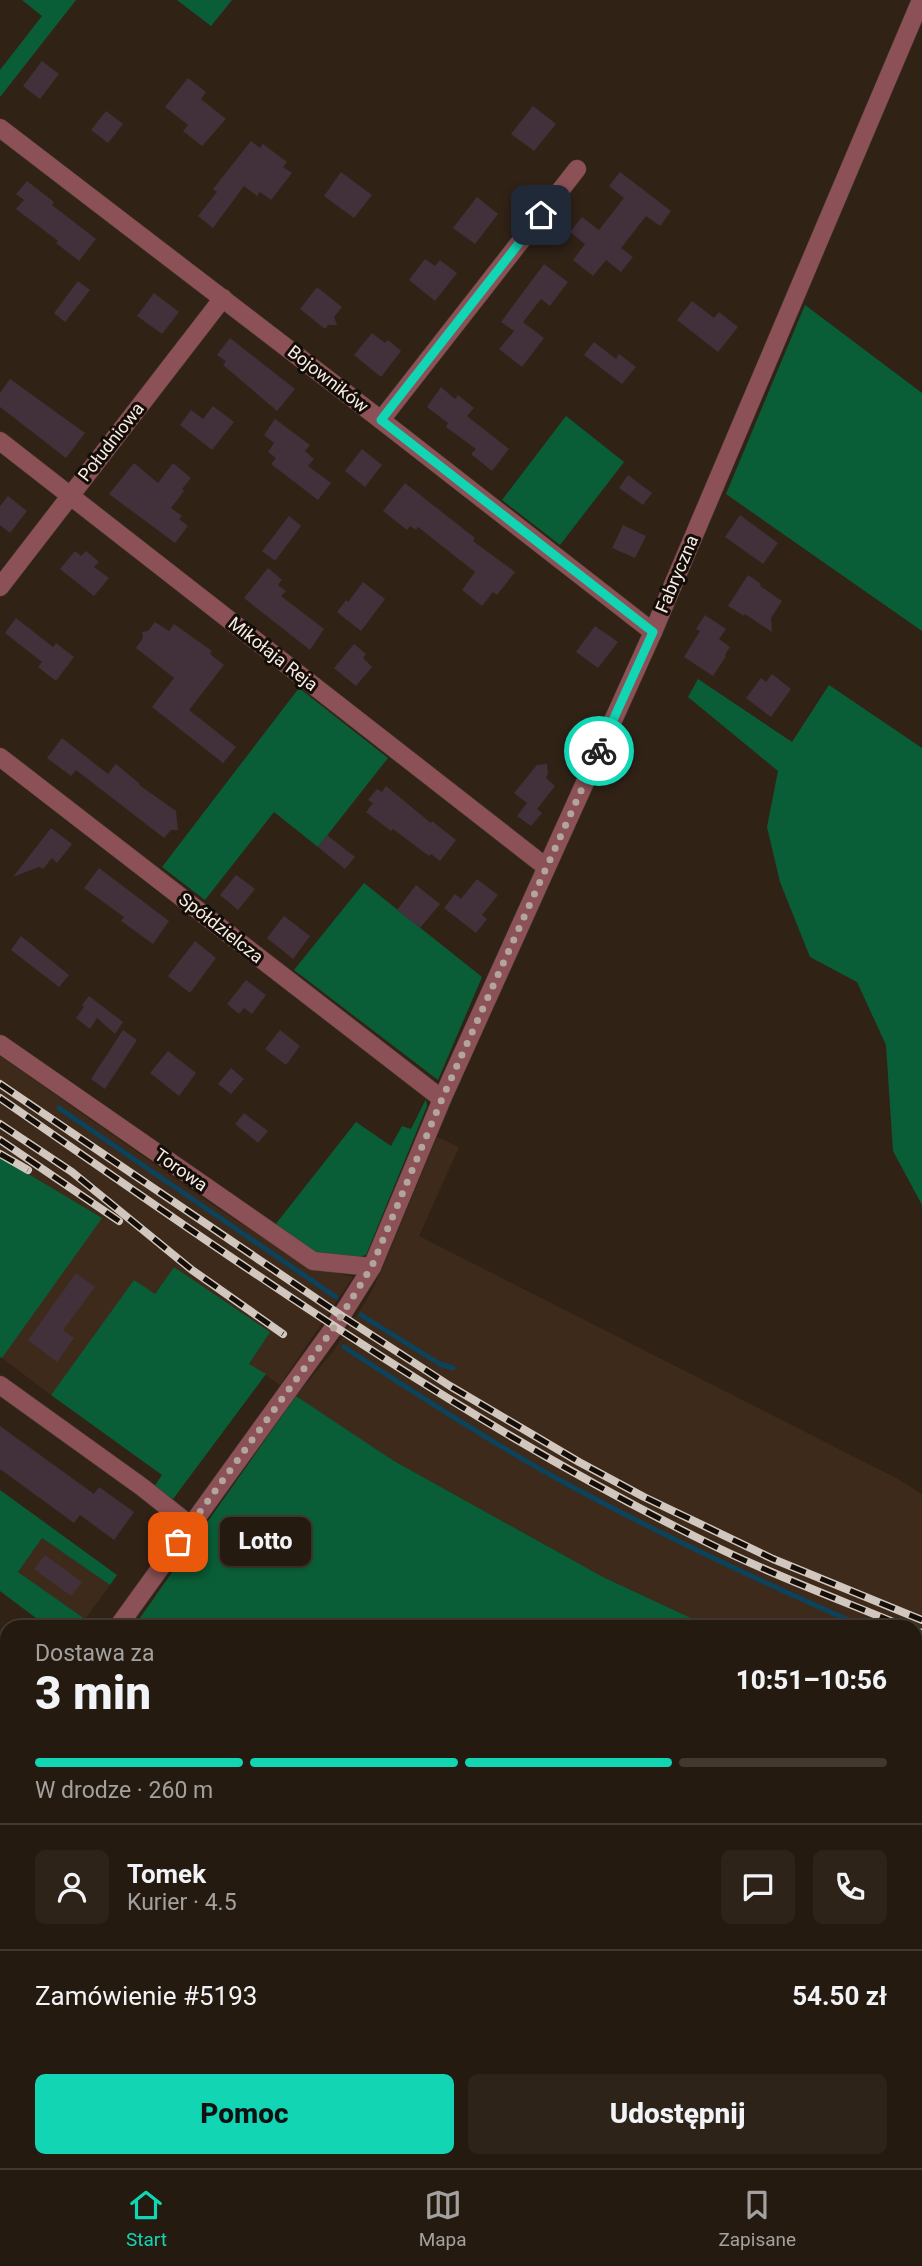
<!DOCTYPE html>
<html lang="pl">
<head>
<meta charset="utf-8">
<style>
	body { margin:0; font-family:Roboto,sans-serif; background:#2d2319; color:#f1f3f6; height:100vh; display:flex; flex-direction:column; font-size:26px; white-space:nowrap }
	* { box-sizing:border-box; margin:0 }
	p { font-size:23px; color:#a3a19f }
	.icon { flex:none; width:38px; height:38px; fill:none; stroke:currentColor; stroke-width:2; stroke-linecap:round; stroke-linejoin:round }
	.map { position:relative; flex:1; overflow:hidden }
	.drawer { position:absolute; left:0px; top:1620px; width:922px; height:548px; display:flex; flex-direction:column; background:#251a10; border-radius:21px 21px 0 0; box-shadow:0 2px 5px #0004,0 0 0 2px #423830 }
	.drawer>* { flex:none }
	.pin { position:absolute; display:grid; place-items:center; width:60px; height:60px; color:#fff; margin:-30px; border-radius:14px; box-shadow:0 4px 10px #0006 }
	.courier { position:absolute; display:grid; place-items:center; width:70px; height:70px; margin:-35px; border:5px solid #12d5b4; border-radius:50%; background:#fff; color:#222; box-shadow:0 2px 9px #0007 }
	.bubble { position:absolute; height:49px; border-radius:10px; background:#251a10; box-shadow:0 2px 5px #0004,0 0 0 2px #423830; font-size:23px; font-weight:800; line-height:49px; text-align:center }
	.head em { font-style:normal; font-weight:800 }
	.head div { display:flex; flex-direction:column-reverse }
	.head { display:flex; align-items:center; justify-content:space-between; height:119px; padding:0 35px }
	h1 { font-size:46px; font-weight:800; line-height:52px }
	.bar { display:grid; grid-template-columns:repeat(4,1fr); gap:10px 7px; align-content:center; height:84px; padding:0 35px }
	.bar i { height:9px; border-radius:5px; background:#423830 }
	.bar .selected { background:#12d5b4 }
	.bar p { grid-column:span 4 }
	.line { display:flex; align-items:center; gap:18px; padding:0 35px; border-top:2px solid #423830 }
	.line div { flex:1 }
	.round { display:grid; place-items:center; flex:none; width:74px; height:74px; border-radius:10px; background:#2d2319 }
	.cta { display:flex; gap:14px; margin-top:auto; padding:14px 35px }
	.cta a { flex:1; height:80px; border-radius:10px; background:#12d5b4; color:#111; font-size:28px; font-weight:800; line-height:80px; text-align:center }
	.cta a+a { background:#2d2319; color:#f1f3f6 }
	.menu { display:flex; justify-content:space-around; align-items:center; height:98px; border-top:2px solid #423830; background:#251a10; font-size:19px; color:#a3a19f }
	.menu a { display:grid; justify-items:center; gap:4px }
	.menu .selected { color:#12d5b4 }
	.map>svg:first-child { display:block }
	.built { fill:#3e2a1a }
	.green { fill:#0a5e37 }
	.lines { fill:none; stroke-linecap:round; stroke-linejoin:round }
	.stream { stroke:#0c435c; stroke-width:5 }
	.building { fill:#42303a }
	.street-casing { stroke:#4d3e33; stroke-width:19 }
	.secondary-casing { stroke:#4d3e33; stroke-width:19 }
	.street { stroke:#8c5156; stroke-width:18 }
	.secondary { stroke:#c56771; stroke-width:18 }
	.rail-casing { stroke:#d1c7be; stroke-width:8 }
	.rail { stroke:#140d08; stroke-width:5; stroke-dasharray:16; stroke-linecap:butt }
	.done { stroke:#b1a59c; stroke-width:7; stroke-dasharray:0 12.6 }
	.route { stroke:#12d5b4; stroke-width:9 }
	.labels { text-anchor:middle; stroke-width:6; stroke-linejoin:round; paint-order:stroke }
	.street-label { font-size:18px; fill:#f6ece4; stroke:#140d08 }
</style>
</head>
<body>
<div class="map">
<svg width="922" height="2168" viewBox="0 0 922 2168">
	<rect width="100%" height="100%" fill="#312216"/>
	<g class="built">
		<path d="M 0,1056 L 204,1199 L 291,1256 L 308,1266 L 353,1277 L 280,1385 L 249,1364 L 269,1333 L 174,1267 L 155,1294 L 134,1281 L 51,1395 L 2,1358 L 101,1218 L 0,1157 Z"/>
		<path d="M 437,1137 L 459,1147 L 419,1236 L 898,1479 L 922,1494 L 922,1714 L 915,1712 L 915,1628 L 710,1627 L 603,1577 L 394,1461 L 296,1396 L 334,1350 L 369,1296 L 381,1272 Z"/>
		<path d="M 42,1538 L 110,1585 L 85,1619 L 18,1572 Z"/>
		<path d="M 7,1833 L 7,2070 L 0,2064 L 0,1843 Z"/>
		<path d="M 0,2127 L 7,2132 L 7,2161 L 43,2161 L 51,2168 L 0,2168 Z"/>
	</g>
	<g class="green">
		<path d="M 22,0 L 76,0 L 0,97 L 0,70 L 42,16 Z"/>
		<path d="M 177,0 L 232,0 L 211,26 Z"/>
		<path d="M 805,305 L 922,393 L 922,631 L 726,494 Z"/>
		<path d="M 566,416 L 624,462 L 560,545 L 502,500 Z"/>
		<path d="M 698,679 L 792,742 L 829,685 L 922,748 L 922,1205 L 893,1151 L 886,1045 L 857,982 L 810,957 L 780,882 L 767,827 L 778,771 L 688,697 Z"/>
		<path d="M 299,688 L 388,758 L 318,847 L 274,812 L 205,900 L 162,867 Z"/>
		<path d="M 364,883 L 482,977 L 438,1080 L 294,970 Z"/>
		<path d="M 426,1099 L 427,1106 L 366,1255 C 350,1259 326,1257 311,1251 C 298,1246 286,1233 275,1225 L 356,1122 L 391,1146 L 402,1126 L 411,1129 Z"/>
		<path d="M 0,1157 L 102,1218 L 2,1358 L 0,1357 Z"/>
		<path d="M 174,1267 L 270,1332 L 249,1364 L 266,1374 L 173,1499 L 154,1487 L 162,1475 L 51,1395 L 134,1280 L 155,1294 Z"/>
		<path d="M 296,1396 L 394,1461 L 603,1577 L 710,1627 L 138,1627 L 135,1625 Z"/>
		<path d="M 0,1490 L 117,1575 L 110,1585 L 42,1538 L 18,1572 L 85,1619 L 79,1627 L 48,1627 L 0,1591 Z"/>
		<path d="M 915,1821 L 922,1823 L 922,2168 L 746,2168 L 750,2161 L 915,2161 Z"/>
		<path d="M 420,2161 L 722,2161 L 718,2168 L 415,2168 Z"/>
	</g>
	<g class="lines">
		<g class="stream">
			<path d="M 59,1108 L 336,1297"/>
			<path d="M 361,1315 L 440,1364 L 453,1368"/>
			<path d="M 344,1347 C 414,1392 484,1438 556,1478 C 657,1533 761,1582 867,1628"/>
			<path d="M 915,1648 L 922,1651"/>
		</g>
	</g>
	<g class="building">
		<path d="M 42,61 L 59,74 L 40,99 L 23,86 Z"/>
		<path d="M 188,78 L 206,92 L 201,99 L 226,119 L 202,146 L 183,131 L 188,125 L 165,107 Z"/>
		<path d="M 533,106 L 556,124 L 534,151 L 511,134 Z"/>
		<path d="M 106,111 L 123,124 L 108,143 L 91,130 Z"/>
		<path d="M 251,141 L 260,148 L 263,144 L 287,162 L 283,167 L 292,173 L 271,200 L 260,192 L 257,196 L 244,186 L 213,228 L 198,216 L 217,192 L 213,189 Z"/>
		<path d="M 341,172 L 372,195 L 354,218 L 324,196 Z"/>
		<path d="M 620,172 L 671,211 L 660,226 L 646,216 L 621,248 L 633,257 L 621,272 L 606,260 L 593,276 L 573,260 L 585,244 L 570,232 L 582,217 L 599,230 L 624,198 L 609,186 Z"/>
		<path d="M 27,181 L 54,202 L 52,205 L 96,239 L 79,261 L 56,243 L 58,241 L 16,209 L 24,200 L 16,194 Z"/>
		<path d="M 477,197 L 498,214 L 475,244 L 453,228 Z"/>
		<path d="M 425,259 L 435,266 L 440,260 L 457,273 L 435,301 L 409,280 Z"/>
		<path d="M 544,264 L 568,282 L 550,306 L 541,299 L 523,322 L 544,338 L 522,367 L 499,349 L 514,331 L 501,322 Z"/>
		<path d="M 78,281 L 90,290 L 65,322 L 54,313 Z"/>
		<path d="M 317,287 L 342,307 L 334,317 L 337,325 L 328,325 L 325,329 L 300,309 Z"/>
		<path d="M 154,293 L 179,312 L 162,334 L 137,316 Z"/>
		<path d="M 692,301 L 714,318 L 719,312 L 738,327 L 718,352 L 677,320 Z"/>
		<path d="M 372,333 L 385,343 L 388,340 L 401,351 L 381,377 L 354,355 Z"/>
		<path d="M 230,338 L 295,389 L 277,411 L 223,365 L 226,361 L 217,355 Z"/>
		<path d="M 594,342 L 616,359 L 619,354 L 636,367 L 622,384 L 584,355 Z"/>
		<path d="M 10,379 L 85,433 L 66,458 L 0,407 L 0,393 Z"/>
		<path d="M 441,387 L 455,399 L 458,395 L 474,408 L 467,416 L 509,449 L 492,471 L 471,454 L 476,449 L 446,427 L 448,423 L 427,407 Z"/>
		<path d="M 213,406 L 234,422 L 212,450 L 180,425 L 191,410 L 203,419 Z"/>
		<path d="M 275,419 L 310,445 L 305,451 L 314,459 L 308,466 L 331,483 L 318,500 L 271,464 L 276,458 L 268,452 L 274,443 L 264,435 Z"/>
		<path d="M 362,449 L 382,465 L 365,487 L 345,471 Z"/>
		<path d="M 134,463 L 158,483 L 173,463 L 191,478 L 182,489 L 184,491 L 171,508 L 182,516 L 179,519 L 188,526 L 175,543 L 109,494 Z"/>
		<path d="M 628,475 L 652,493 L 643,505 L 619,488 Z"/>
		<path d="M 405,483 L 475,538 L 473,541 L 515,572 L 497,595 L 493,592 L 482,606 L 462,590 L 475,572 L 418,527 L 416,530 L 410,526 L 407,530 L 383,511 Z"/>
		<path d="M 8,496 L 27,511 L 10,533 L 0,525 L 0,506 Z"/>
		<path d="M 740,515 L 778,543 L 763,564 L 725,537 Z"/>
		<path d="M 289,516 L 301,526 L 275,561 L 262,551 Z"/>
		<path d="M 623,525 L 646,536 L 635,558 L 612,548 Z"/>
		<path d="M 75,551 L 81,556 L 86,551 L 99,562 L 94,567 L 109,578 L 94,596 L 60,569 Z"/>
		<path d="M 268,568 L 282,580 L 278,585 L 286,591 L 281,596 L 324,629 L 310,650 L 244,598 Z"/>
		<path d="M 748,575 L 761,584 L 760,586 L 782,601 L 771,618 L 772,632 L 745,614 L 744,616 L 728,606 Z"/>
		<path d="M 363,582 L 385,599 L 361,631 L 337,612 L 346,600 L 348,602 Z"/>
		<path d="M 705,615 L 726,629 L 719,639 L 730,647 L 725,655 L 726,656 L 713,676 L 684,657 L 700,631 L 696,629 Z"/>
		<path d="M 16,618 L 53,647 L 56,643 L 74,657 L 56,681 L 38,667 L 42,662 L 5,633 Z"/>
		<path d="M 155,622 L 169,631 L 174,624 L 212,651 L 210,654 L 224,665 L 189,710 L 236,747 L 223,763 L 152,707 L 174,678 L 136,648 L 143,638 L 142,632 L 148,631 Z"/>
		<path d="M 595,626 L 618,642 L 598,668 L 576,652 Z"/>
		<path d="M 354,644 L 366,654 L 363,658 L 372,667 L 356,686 L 334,668 Z"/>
		<path d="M 772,674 L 791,689 L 771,717 L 746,698 L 761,678 L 766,682 Z"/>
		<path d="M 62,738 L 108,774 L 116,764 L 140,784 L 139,785 L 176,811 L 178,830 L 171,830 L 164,838 L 76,770 L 71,776 L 47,758 Z"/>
		<path d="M 547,764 L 548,774 L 546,778 L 555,786 L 537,809 L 542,813 L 531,826 L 517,816 L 527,803 L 514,793 L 537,765 Z"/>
		<path d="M 386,786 L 431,823 L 432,821 L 456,840 L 440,861 L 431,854 L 429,856 L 393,829 L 391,831 L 366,812 L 373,803 L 368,800 L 377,789 L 382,792 Z"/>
		<path d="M 51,828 L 72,844 L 57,863 L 52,858 L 43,869 L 39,867 L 13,877 Z"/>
		<path d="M 327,835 L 355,857 L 345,869 L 318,847 Z"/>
		<path d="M 99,868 L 169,921 L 153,944 L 121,921 L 124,917 L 84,888 Z"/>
		<path d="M 236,875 L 255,889 L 238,910 L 220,895 Z"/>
		<path d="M 477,879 L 498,895 L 482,915 L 487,919 L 476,933 L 444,908 L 455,894 L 461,899 Z"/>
		<path d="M 416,885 L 440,904 L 420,928 L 397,910 Z"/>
		<path d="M 284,916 L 310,936 L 293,959 L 267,938 Z"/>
		<path d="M 21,936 L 69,975 L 59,987 L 11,950 Z"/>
		<path d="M 195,941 L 216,958 L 190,993 L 168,976 Z"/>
		<path d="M 246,980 L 266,995 L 252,1014 L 244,1008 L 239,1014 L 227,1004 Z"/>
		<path d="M 89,996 L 123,1022 L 115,1034 L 97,1018 L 90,1029 L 76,1018 L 84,1007 L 82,1005 Z"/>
		<path d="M 123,1030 L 137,1040 L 105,1089 L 91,1079 Z"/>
		<path d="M 280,1030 L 300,1046 L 286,1065 L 265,1049 Z"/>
		<path d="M 168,1051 L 196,1073 L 179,1096 L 150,1073 Z"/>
		<path d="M 231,1068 L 244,1079 L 231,1094 L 218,1084 Z"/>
		<path d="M 244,1113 L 268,1131 L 258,1143 L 235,1124 Z"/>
		<path d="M 76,1273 L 95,1287 L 63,1330 L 74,1338 L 57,1362 L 28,1340 Z"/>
		<path d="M 0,1426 L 94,1494 L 99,1487 L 134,1512 L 114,1540 L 80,1515 L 74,1523 L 0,1469 Z"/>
		<path d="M 45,1555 L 82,1582 L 71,1596 L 34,1569 Z"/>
	</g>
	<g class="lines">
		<defs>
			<g id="street">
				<path d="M 0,128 L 381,420 L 653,632"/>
				<path d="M 381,420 L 577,169"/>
				<path d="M 0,441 L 546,867"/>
				<path d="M 0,587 L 223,298"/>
				<path d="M 0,757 L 442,1099"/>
				<path d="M 0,1044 L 313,1261 L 372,1267"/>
				<path d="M 0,1385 L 142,1487 L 190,1525"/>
				<path d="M 117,1628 L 335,1326 L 372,1267 L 442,1099 L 653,632 L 921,0"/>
				<path d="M 0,1790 L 7,1780"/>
				<path d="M 735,2168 L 739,2161"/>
			</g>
			<g id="secondary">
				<path d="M 0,2094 L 7,2100"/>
				<path d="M 84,2161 L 93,2168"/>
			</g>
		</defs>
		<use href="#street" class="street-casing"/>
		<use href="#secondary" class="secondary-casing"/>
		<use href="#street" class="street"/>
		<use href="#secondary" class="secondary"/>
		<defs>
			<g id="rail">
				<path d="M 0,1084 L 342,1316 L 450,1386 L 579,1462 L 644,1497 L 773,1559 L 922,1620"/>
				<path d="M 0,1098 C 229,1256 457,1420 708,1543 C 772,1575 841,1600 908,1628"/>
				<path d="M 0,1124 L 72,1172 L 192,1270 L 283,1334"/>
				<path d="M 0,1140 L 119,1221"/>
				<path d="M 0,1154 L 28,1170"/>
				<path d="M 915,1631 L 922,1633"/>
			</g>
		</defs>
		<use href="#rail" class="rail-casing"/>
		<use href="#rail" class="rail"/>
	</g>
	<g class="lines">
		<path class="done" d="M 178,1542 L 335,1326 L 372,1266 L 442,1099 L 599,751"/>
		<path class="route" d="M 541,215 L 381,420 L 653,632 L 599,751"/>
	</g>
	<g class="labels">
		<g class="street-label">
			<text transform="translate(328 379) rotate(38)" y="6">Bojowników</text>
			<text transform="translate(111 442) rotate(-52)" y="6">Południowa</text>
			<text transform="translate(677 574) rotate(-67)" y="6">Fabryczna</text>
			<text transform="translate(273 654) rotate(38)" y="6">Mikołaja Reja</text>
			<text transform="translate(221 928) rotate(38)" y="6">Spółdzielcza</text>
			<text transform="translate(181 1170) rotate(35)" y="6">Torowa</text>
		</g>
	</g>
</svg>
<div class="pin" style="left:178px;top:1542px;background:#ea580c"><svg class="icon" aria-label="bag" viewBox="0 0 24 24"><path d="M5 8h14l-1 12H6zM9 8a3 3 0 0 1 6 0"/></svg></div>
<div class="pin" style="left:541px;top:215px;background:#1f2937"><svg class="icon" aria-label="home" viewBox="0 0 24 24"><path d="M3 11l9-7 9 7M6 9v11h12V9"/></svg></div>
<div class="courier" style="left:599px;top:751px"><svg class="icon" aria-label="bike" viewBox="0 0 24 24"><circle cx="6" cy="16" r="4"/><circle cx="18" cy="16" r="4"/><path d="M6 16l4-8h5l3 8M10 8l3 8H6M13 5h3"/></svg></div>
<div class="bubble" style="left:220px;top:1517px;width:91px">Lotto</div>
<section class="drawer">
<div class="head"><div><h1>3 min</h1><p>Dostawa za</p></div><em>10:51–10:56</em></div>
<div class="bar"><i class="selected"></i><i class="selected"></i><i class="selected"></i><i></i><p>W drodze · 260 m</p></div>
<div class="line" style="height:126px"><a class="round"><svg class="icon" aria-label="person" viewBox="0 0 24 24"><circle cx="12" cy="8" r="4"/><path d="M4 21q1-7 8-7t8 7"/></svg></a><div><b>Tomek</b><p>Kurier · 4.5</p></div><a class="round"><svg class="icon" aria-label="chat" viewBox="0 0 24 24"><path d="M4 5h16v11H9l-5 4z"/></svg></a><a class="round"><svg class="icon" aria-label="phone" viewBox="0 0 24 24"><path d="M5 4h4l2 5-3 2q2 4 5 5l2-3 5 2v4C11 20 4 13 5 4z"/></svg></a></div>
<div class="line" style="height:91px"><div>Zamówienie #5193</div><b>54.50 zł</b></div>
<div class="cta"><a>Pomoc</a><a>Udostępnij</a></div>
</section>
</div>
<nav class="menu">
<a class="selected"><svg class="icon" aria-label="home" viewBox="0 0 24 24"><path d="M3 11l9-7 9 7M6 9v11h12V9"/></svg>Start</a>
<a><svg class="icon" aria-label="map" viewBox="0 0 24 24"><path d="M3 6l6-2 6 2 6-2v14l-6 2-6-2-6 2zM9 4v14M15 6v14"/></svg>Mapa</a>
<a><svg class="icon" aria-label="saved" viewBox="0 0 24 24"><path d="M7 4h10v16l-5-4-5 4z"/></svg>Zapisane</a>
</nav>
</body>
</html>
